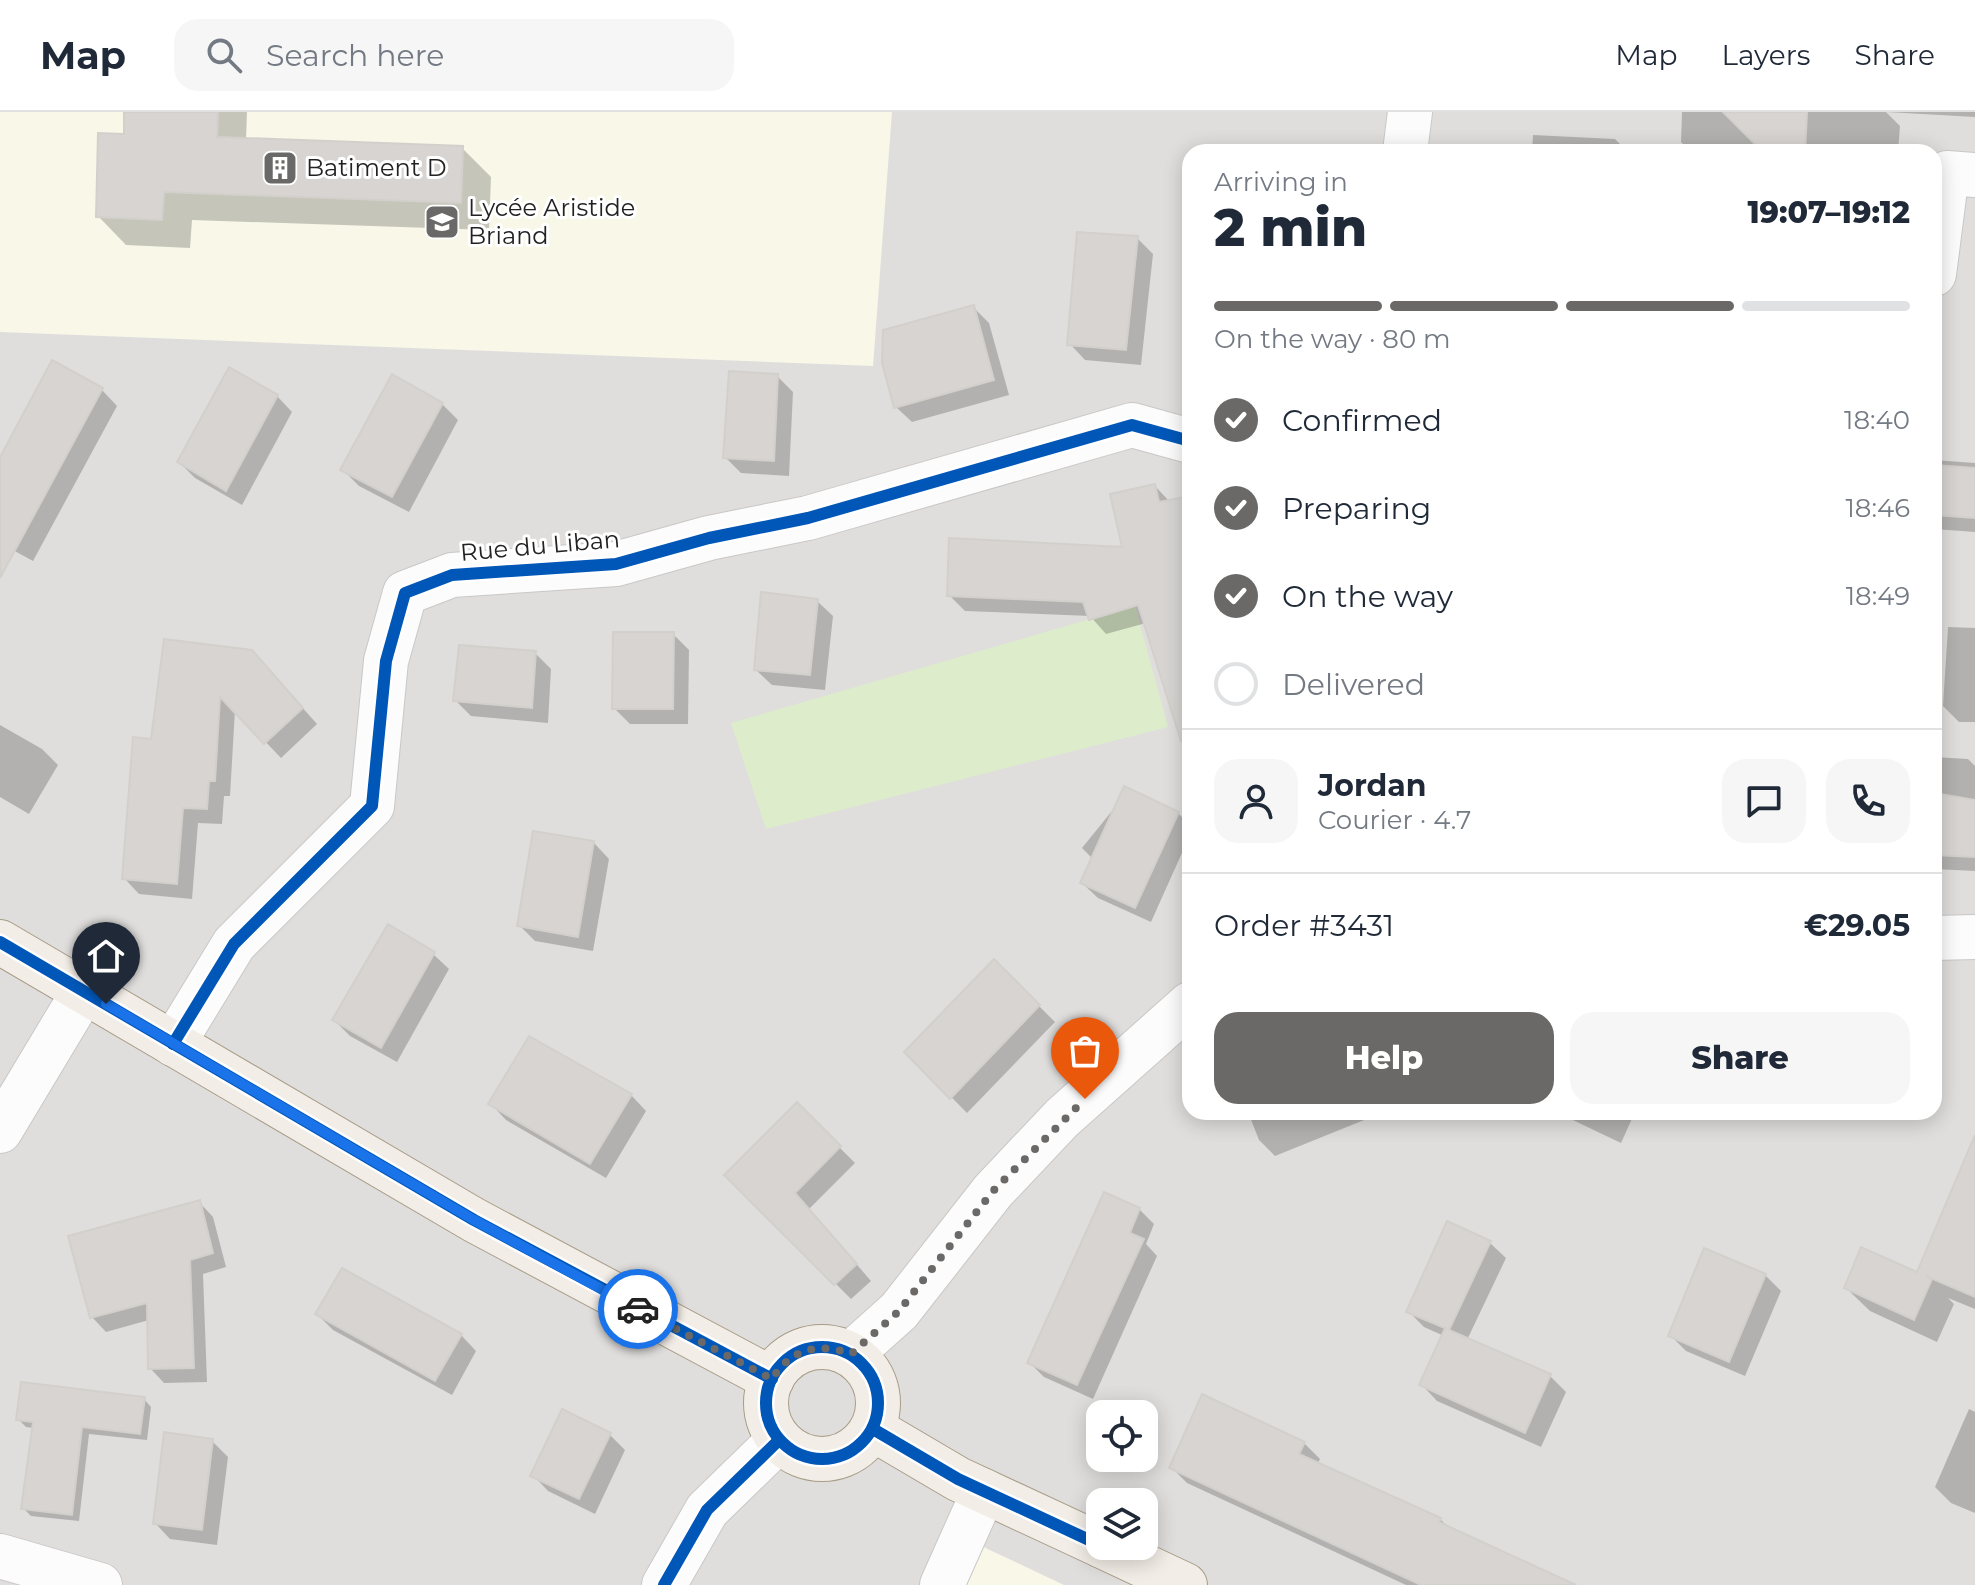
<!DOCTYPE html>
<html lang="en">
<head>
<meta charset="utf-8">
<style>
	body { margin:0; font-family:Montserrat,sans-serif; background:#f6f6f7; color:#1f2937; height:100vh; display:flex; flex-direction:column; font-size:30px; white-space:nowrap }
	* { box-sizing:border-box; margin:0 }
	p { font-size:26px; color:#747a83 }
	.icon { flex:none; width:44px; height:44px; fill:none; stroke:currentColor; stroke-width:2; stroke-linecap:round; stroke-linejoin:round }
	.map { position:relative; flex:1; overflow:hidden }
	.panel { position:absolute; left:1182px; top:32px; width:760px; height:976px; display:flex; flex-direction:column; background:#fff; border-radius:24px; box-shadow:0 4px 20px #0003 }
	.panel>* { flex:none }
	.tools { position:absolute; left:1086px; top:1288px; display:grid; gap:16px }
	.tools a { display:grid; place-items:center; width:72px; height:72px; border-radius:16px; background:#fff; box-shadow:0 4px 20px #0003; font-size:40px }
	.pin { position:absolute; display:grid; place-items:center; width:68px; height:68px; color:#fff; margin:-82px -34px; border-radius:50% 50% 50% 0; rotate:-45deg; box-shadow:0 0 8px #0007 }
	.pin .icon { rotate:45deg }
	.courier { position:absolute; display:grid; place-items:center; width:80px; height:80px; margin:-40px; border:6px solid #1a73e8; border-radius:50%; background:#fff; color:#222; box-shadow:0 2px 10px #0007 }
	.head em { font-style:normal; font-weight:800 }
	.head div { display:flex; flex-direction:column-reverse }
	.head { display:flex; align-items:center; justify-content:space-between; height:136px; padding:0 32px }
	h1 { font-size:52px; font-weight:800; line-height:60px }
	.bar { display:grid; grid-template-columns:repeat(4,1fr); gap:12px 8px; align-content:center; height:96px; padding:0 32px }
	.bar i { height:10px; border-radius:6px; background:#e0e1e3 }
	.bar .active { background:#6a6968 }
	.bar p { grid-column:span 4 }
	.line { display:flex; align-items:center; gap:20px; padding:0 32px; border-top:2px solid #e0e1e3 }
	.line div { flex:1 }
	.round { display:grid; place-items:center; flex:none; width:84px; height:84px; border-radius:24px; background:#f6f6f7 }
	ol { padding:0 32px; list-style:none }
	li { display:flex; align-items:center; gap:24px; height:88px }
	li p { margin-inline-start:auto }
	li .icon { padding:8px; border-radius:50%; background:#6a6968; color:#fff; stroke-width:4 }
	li:last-child { color:#747a83 }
	li i { width:44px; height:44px; border:4px solid #e0e1e3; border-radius:50% }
	.button { display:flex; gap:16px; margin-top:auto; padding:16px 32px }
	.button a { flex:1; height:92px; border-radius:24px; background:#6a6968; color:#fff; font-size:32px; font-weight:800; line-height:92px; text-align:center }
	.button a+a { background:#f6f6f7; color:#1f2937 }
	header { display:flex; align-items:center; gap:48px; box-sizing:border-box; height:112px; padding:0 40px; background:#fff; border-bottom:2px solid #e0e1e3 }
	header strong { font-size:38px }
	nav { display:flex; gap:44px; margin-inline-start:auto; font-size:28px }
	.search { width:560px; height:72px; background:#f6f6f7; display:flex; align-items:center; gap:20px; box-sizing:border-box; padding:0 28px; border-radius:24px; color:#747a83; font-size:30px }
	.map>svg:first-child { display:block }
	.residential { fill:#dfdedc; fill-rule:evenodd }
	.education { fill:#f8f7e8 }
	.grass { fill:#ddeccb }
	.shadow { fill:#0003 }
	.building { fill:#d7d4d2; stroke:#d3d0cc; stroke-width:2 }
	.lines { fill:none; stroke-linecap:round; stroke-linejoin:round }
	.minor-casing { stroke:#c9c8c7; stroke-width:46 }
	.major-casing { stroke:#a79c86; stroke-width:46 }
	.minor { stroke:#fdfcfc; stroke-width:44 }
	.major { stroke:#f3ede7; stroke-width:44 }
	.cycleway-casing { stroke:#fff; stroke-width:17 }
	.cycleway { stroke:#0057b8; stroke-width:12 }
	.done { stroke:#6a6968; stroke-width:8; stroke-dasharray:0 14.4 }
	.route { stroke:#1a73e8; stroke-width:10 }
	.labels { text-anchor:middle; stroke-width:6; stroke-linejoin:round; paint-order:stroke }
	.poi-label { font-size:24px; fill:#222; stroke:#fff; text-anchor:start }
	.street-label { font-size:24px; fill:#222; stroke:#fff }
</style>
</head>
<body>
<header>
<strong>Map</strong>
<div class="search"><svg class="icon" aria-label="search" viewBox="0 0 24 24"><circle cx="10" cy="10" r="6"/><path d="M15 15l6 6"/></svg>Search here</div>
<nav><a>Map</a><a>Layers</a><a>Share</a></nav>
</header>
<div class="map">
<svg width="1975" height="1473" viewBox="0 0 1975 1473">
	<rect width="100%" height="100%" fill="#f0eeeb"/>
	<path class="residential" d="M 0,0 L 1975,0 L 1975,1473 L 0,1473 ZM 1190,40 L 1934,40 L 1934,1000 L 1190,1000 ZM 1100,1302 L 1144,1302 L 1144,1346 L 1100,1346 ZM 1100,1390 L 1144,1390 L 1144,1434 L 1100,1434 Z"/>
	<g class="education">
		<path d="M 0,0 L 892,0 L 873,254 L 0,220 Z"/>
		<path d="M 975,1431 L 1064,1473 L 957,1473 Z"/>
	</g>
	<path class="grass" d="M 1135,494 L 1168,615 L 766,717 L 731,611 Z"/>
	<g class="shadow">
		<path d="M 126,0 L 247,0 L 246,28 L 462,36 L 491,65 L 489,118 L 192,108 L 190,136 L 126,133 L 98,104 L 126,24 Z"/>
		<path d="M 1682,0 L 1975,0 L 1975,5 L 1886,0 L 1900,14 L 1898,40 L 1691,40 L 1681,30 Z"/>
		<path d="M 1533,23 L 1615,27 L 1628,40 L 1532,40 Z"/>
		<path d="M 1137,126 L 1153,142 L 1141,253 L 1085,248 L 1070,232 Z"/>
		<path d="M 973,195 L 989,211 L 1009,283 L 912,310 L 896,295 Z"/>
		<path d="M 777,264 L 793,280 L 789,364 L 741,361 L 725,345 Z"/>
		<path d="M 102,278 L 117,294 L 33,449 L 0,431 L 0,349 Z"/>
		<path d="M 277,284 L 292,300 L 242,393 L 195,366 L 179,350 Z"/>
		<path d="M 442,292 L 458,308 L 409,400 L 359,374 L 343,358 Z"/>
		<path d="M 1934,348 L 1975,351 L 1975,420 L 1934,417 Z"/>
		<path d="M 1155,374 L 1170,390 L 1190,386 L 1190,592 L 1146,511 L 1106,522 L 1090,504 L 965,499 L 949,483 L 1125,437 Z"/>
		<path d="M 817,489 L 833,504 L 825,578 L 772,573 L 756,558 Z"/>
		<path d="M 1948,515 L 1975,516 L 1975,610 L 1959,610 L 1943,594 Z"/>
		<path d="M 673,522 L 689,538 L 688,612 L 630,612 L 614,596 Z"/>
		<path d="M 165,530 L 267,556 L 317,612 L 281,646 L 235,598 L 230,684 L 224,684 L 222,712 L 198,711 L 192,787 L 139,782 L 124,766 L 153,629 Z"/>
		<path d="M 535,541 L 551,557 L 548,611 L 471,604 L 455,588 Z"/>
		<path d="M 0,613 L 42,637 L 58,653 L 29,702 L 0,685 Z"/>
		<path d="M 1934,645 L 1968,647 L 1975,654 L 1975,759 L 1934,757 Z"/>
		<path d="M 1116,694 L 1178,701 L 1190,713 L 1190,723 L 1151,810 L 1098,786 L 1082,771 L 1093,747 L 1082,736 Z"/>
		<path d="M 594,731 L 609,747 L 593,839 L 535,829 L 519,813 Z"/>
		<path d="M 433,842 L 449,857 L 397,950 L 350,924 L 334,908 Z"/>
		<path d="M 994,849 L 1055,910 L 967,1001 L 907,940 Z"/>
		<path d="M 631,983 L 646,999 L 606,1066 L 506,1008 L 491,992 Z"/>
		<path d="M 797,993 L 855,1051 L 809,1097 L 871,1169 L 851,1187 L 727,1063 Z"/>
		<path d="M 1248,1000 L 1384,1000 L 1275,1044 L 1259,1028 Z"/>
		<path d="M 1556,1000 L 1635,1000 L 1621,1031 Z"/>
		<path d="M 1859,1000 L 1877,1000 L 1874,1006 Z"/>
		<path d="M 1975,1056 L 1975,1197 L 1948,1186 L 1954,1192 L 1937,1230 L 1870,1199 L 1846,1176 L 1918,1163 Z"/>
		<path d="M 199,1090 L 213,1105 L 226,1155 L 203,1162 L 207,1270 L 164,1271 L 150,1256 L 149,1208 L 106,1220 L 92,1205 Z"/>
		<path d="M 1139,1097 L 1154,1112 L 1146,1132 L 1157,1144 L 1093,1287 L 1044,1265 L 1030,1251 Z"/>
		<path d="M 1490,1131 L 1506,1146 L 1467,1228 L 1550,1264 L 1566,1280 L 1541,1335 L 1437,1289 L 1422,1273 L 1444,1224 L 1424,1215 L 1408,1199 Z"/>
		<path d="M 1765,1163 L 1781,1179 L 1745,1264 L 1686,1239 L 1670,1223 Z"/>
		<path d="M 317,1202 L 461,1223 L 476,1239 L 452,1283 L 333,1218 Z"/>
		<path d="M 144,1287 L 151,1295 L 147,1328 L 89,1322 L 79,1409 L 31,1404 L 23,1396 L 34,1316 L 26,1315 L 18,1307 Z"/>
		<path d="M 1969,1297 L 1975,1300 L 1975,1401 L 1951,1391 L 1935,1375 Z"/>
		<path d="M 609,1322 L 625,1338 L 595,1402 L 548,1379 L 533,1363 Z"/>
		<path d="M 212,1329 L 228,1345 L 217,1433 L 170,1427 L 155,1411 Z"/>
		<path d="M 1304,1331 L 1320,1347 L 1317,1353 L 1440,1407 L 1450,1417 L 1571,1473 L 1406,1473 L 1187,1371 L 1171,1355 Z"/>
	</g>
	<g class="building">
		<path d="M 124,0 L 218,0 L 217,25 L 463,34 L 461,91 L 164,80 L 162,108 L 96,105 L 98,21 L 124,22 Z"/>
		<path d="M 1723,0 L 1807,0 L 1805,40 L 1763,40 Z"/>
		<path d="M 1077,120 L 1138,124 L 1126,238 L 1067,233 Z"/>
		<path d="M 974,193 L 994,268 L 894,296 L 882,251 L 883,218 Z"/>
		<path d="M 52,248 L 103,276 L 0,466 L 0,345 Z"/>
		<path d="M 229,255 L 278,283 L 226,379 L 177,350 Z"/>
		<path d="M 729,259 L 778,262 L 774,349 L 723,346 Z"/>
		<path d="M 392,262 L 443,291 L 392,385 L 340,358 Z"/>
		<path d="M 1934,353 L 1975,356 L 1975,406 L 1934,403 Z"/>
		<path d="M 1155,372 L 1159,390 L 1190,384 L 1190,627 L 1181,629 L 1138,493 L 1089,508 L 1083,490 L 947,484 L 949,426 L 1122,435 L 1110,382 Z"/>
		<path d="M 761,480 L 818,487 L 810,563 L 754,558 Z"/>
		<path d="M 613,520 L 674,520 L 673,597 L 612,597 Z"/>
		<path d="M 164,527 L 252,538 L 303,596 L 264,632 L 220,585 L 215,669 L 209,669 L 207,697 L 183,696 L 177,772 L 122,767 L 133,625 L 151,627 Z"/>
		<path d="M 459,533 L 536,539 L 532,596 L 453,589 Z"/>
		<path d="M 1124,674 L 1179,700 L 1135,796 L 1080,771 Z"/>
		<path d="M 1934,681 L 1975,688 L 1975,745 L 1934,743 Z"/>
		<path d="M 533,719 L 594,729 L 578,825 L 517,814 Z"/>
		<path d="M 388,812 L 435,840 L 381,936 L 332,908 Z"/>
		<path d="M 994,847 L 1040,893 L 950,987 L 904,940 Z"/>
		<path d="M 529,924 L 632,982 L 590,1052 L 488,992 Z"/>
		<path d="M 797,990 L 841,1034 L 795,1081 L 857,1152 L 834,1173 L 724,1063 Z"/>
		<path d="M 1975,1023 L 1975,1185 L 1926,1164 L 1932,1167 L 1914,1208 L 1844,1176 L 1861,1135 L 1917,1160 Z"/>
		<path d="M 1104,1080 L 1140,1096 L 1130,1121 L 1144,1127 L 1077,1273 L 1027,1251 Z"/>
		<path d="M 200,1088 L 213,1141 L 190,1148 L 194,1256 L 148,1257 L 147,1191 L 90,1206 L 68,1124 Z"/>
		<path d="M 1447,1109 L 1491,1129 L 1449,1218 L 1551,1262 L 1525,1321 L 1419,1273 L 1445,1216 L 1406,1200 Z"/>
		<path d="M 1704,1136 L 1766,1162 L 1729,1250 L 1668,1224 Z"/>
		<path d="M 342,1156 L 462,1222 L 435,1269 L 315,1202 Z"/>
		<path d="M 21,1270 L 145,1285 L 140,1322 L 82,1315 L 72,1403 L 21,1397 L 33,1310 L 16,1308 Z"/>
		<path d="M 1202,1282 L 1305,1330 L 1299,1342 L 1441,1406 L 1439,1410 L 1576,1473 L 1421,1473 L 1169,1356 Z"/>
		<path d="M 562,1297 L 611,1321 L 579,1387 L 530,1364 Z"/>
		<path d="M 164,1320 L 213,1327 L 202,1418 L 153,1412 Z"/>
	</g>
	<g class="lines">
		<defs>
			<g id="minor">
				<path d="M 1405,40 L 1410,0"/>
				<path d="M 1934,162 L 1947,61 L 1975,63"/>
				<path d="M 1934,826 L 1975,825"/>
				<path d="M 173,932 L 234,832 L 372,694 L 386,549 L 405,481 L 452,463 L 616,452 L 709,426 L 808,406 L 1132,313 L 1190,329"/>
				<path d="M 0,1019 L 84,879"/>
				<path d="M 851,1242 L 899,1199 L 993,1079 L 1062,1006 L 1190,892"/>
				<path d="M 0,1444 L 100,1473"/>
				<path d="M 664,1473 L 707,1398 L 779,1328"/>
				<path d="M 942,1473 L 984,1379"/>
			</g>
			<g id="major">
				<path d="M 0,830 L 474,1108 L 772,1267"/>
				<circle cx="822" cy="1291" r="56"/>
				<path d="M 873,1317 L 958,1367 L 1100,1433"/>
				<path d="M 1102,1434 L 1185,1473"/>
			</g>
		</defs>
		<use href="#minor" class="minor-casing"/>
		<use href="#major" class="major-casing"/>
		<use href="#minor" class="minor"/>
		<use href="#major" class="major"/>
		<defs>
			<g id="cycleway">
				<path d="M 0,830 L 474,1108 L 772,1267"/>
				<path d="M 173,932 L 234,832 L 372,694 L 386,549 L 405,481 L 452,463 L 616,452 L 709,426 L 808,406 L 1132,313 L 1190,329"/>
				<circle cx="822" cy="1291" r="56"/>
				<path d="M 873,1317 L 958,1367 L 1100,1433"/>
				<path d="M 664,1473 L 707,1398 L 779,1328"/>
			</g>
		</defs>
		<use href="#cycleway" class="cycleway-casing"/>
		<use href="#cycleway" class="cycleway"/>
	</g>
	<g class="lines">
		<path class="done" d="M 638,1197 L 772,1267 C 791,1237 818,1230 851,1242 L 899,1199 L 993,1079 L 1085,987"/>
		<path class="route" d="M 106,892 L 474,1108 L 638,1197"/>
	</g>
	<defs>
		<symbol id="building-square" viewBox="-11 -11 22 22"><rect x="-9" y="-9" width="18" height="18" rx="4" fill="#6a6968" stroke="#fff"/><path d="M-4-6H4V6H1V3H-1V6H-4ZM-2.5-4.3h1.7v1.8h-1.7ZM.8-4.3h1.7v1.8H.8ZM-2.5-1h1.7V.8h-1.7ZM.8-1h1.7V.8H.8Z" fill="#fff"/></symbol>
		<symbol id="school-square" viewBox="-11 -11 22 22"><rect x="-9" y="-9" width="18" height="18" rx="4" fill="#6a6968" stroke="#fff"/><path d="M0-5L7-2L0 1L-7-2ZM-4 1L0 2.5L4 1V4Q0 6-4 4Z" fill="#fff"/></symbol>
	</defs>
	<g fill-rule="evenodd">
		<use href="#building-square" x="260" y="36" width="40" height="40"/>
		<use href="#school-square" x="422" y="90" width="40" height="40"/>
	</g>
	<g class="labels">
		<g class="poi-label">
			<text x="306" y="64">Batiment D</text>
			<text x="468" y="104">Lycée Aristide<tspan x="468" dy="28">Briand</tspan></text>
		</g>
		<g class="street-label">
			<text transform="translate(540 434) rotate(-5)" y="8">Rue du Liban</text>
		</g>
	</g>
</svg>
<div class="tools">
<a><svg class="icon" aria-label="locate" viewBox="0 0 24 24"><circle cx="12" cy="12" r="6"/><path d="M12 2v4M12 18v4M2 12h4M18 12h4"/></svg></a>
<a><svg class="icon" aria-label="layers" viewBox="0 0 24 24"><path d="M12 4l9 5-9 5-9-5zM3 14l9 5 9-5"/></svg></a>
</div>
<div class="pin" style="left:1085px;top:987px;background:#ea580c"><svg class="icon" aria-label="bag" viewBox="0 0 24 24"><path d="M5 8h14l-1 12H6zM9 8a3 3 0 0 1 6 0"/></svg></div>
<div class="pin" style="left:106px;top:892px;background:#1f2937"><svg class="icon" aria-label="home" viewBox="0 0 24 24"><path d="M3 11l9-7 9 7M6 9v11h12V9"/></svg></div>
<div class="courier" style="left:638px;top:1197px"><svg class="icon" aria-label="car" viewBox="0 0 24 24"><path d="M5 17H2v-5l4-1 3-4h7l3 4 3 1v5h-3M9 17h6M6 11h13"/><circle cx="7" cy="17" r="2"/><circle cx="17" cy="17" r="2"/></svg></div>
<section class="panel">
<div class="head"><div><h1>2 min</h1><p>Arriving in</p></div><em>19:07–19:12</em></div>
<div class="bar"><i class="active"></i><i class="active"></i><i class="active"></i><i></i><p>On the way · 80 m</p></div>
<ol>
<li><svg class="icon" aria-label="check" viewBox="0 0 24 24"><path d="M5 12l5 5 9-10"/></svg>Confirmed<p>18:40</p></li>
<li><svg class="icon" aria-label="check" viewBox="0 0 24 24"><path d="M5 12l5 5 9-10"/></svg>Preparing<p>18:46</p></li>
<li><svg class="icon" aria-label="check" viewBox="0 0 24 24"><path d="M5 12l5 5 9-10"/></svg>On the way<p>18:49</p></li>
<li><i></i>Delivered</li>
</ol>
<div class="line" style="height:144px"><a class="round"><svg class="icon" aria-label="person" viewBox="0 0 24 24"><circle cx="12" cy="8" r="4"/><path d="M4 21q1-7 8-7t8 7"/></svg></a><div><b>Jordan</b><p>Courier · 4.7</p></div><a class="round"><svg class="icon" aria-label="chat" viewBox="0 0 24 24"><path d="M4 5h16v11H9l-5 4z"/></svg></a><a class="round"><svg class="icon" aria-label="phone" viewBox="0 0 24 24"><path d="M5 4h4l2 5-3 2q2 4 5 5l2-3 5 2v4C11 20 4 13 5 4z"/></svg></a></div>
<div class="line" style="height:104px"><div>Order #3431</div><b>€29.05</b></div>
<div class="button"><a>Help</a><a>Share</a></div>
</section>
</div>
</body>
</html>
